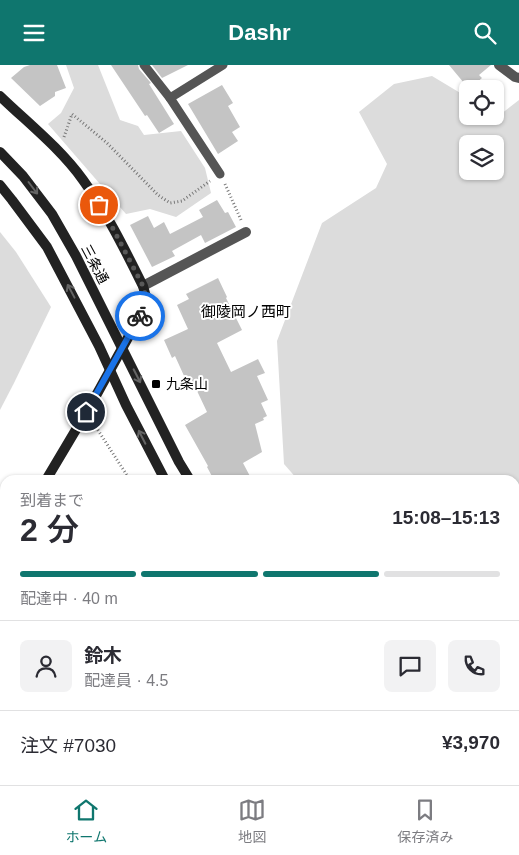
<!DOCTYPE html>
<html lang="ja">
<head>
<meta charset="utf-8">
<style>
	body { margin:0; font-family:Arial,"Noto Sans JP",sans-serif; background:#f2f2f3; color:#2b2b33; height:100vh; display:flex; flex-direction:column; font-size:19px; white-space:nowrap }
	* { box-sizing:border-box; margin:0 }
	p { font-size:16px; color:#7c7c81 }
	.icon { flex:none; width:28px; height:28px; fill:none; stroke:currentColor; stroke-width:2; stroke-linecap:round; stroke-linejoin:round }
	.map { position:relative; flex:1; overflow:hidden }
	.side { position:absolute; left:0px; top:410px; width:520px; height:310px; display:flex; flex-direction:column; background:#fff; border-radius:15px 15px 0 0; box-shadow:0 1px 4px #0004 }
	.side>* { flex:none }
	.tools { position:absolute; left:459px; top:15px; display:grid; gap:10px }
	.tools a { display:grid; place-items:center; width:45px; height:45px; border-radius:8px; background:#fff; box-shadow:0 1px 4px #0004; font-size:25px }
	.pin { position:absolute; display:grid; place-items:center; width:42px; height:42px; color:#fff; margin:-21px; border:2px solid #fff; border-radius:50%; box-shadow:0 1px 5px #0007 }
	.courier { position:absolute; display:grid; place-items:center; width:50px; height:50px; margin:-25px; border:4px solid #1a73e8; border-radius:50%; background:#fff; color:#222; box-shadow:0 1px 6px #0007 }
	.summary em { font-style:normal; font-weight:600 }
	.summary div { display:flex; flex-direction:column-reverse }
	.summary { display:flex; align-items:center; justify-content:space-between; height:85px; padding:0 20px }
	h1 { font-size:32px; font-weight:600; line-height:38px }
	.bar { display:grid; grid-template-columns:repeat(4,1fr); gap:8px 5px; align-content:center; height:60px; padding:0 20px }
	.bar i { height:6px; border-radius:4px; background:#e1e1e2 }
	.bar .active { background:#0f766e }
	.bar p { grid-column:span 4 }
	.line { display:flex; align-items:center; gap:12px; padding:0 20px; border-top:1px solid #e1e1e2 }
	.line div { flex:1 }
	.round { display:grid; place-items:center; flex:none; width:52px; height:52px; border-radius:8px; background:#f2f2f3 }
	header { display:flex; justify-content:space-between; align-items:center; height:65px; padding:0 20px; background:#0f766e; color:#fff; font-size:22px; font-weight:600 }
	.tabs { display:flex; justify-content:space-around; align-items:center; height:70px; border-top:1px solid #e1e1e2; background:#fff; font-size:14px; color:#7c7c81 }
	.tabs a { display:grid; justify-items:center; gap:2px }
	.tabs .active { color:#0f766e }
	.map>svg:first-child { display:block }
	.green { fill:#dcdcdc; fill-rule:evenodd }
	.water { fill:#a3a3a3 }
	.building { fill:#c4c4c4 }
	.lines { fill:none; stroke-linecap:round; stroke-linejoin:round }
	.path { stroke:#777; stroke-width:3; stroke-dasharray:1 2.5; stroke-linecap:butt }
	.lane { stroke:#555; stroke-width:9 }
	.street { stroke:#555; stroke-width:10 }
	.secondary { stroke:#222; stroke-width:10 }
	.secondary-bridge { stroke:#222; stroke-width:10 }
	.oneway { stroke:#646464 }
	.done { stroke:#595959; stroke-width:5; stroke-dasharray:0 9 }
	.route { stroke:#1a73e8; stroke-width:6 }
	.poi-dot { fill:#000; stroke:#fff; stroke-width:2 }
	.labels { text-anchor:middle; stroke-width:4; stroke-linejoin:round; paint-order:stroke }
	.street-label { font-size:14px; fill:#000; stroke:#fff }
	.poi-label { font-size:14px; fill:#000; stroke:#fff; text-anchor:start }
	.neighbourhood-label { font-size:15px; fill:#000; stroke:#fff }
</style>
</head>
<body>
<header><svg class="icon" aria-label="menu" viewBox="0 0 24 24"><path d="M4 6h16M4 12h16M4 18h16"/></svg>Dashr<svg class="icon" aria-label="search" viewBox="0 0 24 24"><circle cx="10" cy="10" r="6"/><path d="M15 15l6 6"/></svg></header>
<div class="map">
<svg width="519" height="720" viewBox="0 0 519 720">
	<rect width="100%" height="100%" fill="#fff"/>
	<g class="green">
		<path d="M 66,0 L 98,0 L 120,55 L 138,61 L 144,70 L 181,66 L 205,103 L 211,128 L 176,152 L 150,144 L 126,149 L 48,59 L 61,48 L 74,23 Z"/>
		<path d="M 432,11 L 467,32 L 468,51 L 495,51 L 495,46 L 501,49 L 519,35 L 519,432 L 515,477 L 515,415 L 298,415 L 284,399 L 277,276 L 322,158 L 376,123 L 387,99 L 359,47 L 394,19 ZM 468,79 L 495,79 L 495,106 L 468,106 Z"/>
		<path d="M 0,167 L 16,187 L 51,242 L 14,318 L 0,345 Z"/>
		<path d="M 515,526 L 519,532 L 519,720 L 441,720 L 438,715 L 515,715 Z"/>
		<path d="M 5,619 L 5,715 L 185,715 L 188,720 L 0,720 L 0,620 Z"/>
		<path d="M 253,715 L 322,715 L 327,720 L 259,720 Z"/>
	</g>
	<path class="water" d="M 190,715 L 237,715 L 242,720 L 192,720 Z"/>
	<g class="building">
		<path d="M 30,0 L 57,0 L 66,23 L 55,27 L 55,31 L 40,41 L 11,13 L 24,2 Z"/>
		<path d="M 111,0 L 138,0 L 139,4 L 151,18 L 149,19 L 174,59 L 159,68 L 147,50 L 145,51 Z"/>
		<path d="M 152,0 L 188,0 L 162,13 Z"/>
		<path d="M 449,0 L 491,0 L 479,10 L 482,13 L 469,24 Z"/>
		<path d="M 222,20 L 233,38 L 228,41 L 240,62 L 232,67 L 238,76 L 218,89 L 188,39 Z"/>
		<path d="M 217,135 L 225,148 L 228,147 L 236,162 L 205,178 L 201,170 L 172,186 L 175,191 L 152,202 L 130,160 L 148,151 L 154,163 L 164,157 L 170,169 L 203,152 L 199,145 Z"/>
		<path d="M 218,213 L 227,232 L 226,233 L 242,265 L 217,278 L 231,307 L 258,294 L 265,308 L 257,311 L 268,335 L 261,338 L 267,351 L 263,353 L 264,355 L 255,359 L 262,387 L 243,398 L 252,415 L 214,415 L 207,402 L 208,401 L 185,360 L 207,347 L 190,311 L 185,313 L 175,291 L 172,293 L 164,275 L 188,264 L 177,240 L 189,234 L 186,229 Z"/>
	</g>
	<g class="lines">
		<g class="path">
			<path d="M 64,72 L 72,49 L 107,78 L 158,130 L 170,138 L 182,136 L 210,116"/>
			<path d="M 225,119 L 241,155"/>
			<path d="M 94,359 L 130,415"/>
		</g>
		<g class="lane">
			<path d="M 144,0 L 170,33 L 220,109"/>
			<path d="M 170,33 L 223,0"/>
		</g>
		<g class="street">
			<path d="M 499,0 L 515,12 L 519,13"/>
			<path d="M 143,221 L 246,167"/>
		</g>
		<g class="secondary">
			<path d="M 0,31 C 28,58 60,83 83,115 C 107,148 125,185 143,221 L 146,232 L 140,251"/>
			<path d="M 0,87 L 23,111 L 52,149 L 76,191 L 179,397 L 190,415"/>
			<path d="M 0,120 L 12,135 L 47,182 L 99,281 L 126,340 L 165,415"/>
			<path d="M 46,415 L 93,336"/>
			<path d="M 0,492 L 5,483"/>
			<path d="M 0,664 L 5,663"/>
			<path d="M 139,715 L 141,720"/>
			<path d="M 359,715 L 363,720"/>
			<path d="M 391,715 L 395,720"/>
		</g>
		<path class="secondary-bridge" d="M 93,336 L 140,251"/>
	</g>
	<defs><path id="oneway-shaft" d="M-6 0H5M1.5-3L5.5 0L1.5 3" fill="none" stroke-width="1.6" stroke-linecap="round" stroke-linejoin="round" transform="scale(1.25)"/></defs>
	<g class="oneway">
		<use href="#oneway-shaft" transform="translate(33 123) rotate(53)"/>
		<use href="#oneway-shaft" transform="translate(71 226) rotate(-118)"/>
		<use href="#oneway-shaft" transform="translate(137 311) rotate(63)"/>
		<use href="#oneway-shaft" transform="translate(142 372) rotate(-117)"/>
	</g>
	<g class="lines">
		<path class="done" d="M 99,140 L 107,152 L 143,221 L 146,232 L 140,251"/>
		<path class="route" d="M 86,347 L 140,251"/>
	</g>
	<rect class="poi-dot" x="151" y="314" width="10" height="10" rx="2.5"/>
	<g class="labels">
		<g class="street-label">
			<text transform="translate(95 199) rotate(62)" y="5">三条通</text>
		</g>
		<g class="poi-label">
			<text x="166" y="324">九条山</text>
		</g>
		<g class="neighbourhood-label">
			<text x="246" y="252">御陵岡ノ西町</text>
		</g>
	</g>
</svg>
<div class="tools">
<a><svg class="icon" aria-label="locate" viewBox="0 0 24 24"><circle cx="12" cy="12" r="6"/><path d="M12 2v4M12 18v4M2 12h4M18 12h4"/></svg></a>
<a><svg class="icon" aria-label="layers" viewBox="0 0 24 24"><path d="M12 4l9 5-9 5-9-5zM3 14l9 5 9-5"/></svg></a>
</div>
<div class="pin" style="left:99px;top:140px;background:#ea580c"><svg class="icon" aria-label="bag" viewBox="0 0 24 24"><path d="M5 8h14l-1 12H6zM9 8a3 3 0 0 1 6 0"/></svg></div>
<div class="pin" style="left:86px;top:347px;background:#1f2937"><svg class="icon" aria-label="home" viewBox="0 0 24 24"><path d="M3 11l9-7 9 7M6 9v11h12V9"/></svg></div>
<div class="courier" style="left:140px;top:251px"><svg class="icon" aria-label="bike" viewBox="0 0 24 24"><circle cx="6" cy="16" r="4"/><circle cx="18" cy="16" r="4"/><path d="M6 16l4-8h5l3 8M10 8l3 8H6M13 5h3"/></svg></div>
<section class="side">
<div class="summary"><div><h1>2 分</h1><p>到着まで</p></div><em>15:08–15:13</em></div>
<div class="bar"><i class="active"></i><i class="active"></i><i class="active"></i><i></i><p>配達中 · 40 m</p></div>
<div class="line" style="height:90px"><a class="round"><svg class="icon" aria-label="person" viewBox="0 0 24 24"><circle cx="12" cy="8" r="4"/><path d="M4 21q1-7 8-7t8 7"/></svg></a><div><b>鈴木</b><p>配達員 · 4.5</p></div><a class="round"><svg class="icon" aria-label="chat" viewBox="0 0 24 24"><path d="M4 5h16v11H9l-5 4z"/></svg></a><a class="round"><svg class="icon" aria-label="phone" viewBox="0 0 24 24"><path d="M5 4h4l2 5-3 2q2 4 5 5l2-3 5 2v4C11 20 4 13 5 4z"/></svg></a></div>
<div class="line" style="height:65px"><div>注文 #7030</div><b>¥3,970</b></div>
</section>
</div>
<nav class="tabs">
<a class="active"><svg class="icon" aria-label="home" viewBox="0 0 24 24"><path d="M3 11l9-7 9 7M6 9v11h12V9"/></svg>ホーム</a>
<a><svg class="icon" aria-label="map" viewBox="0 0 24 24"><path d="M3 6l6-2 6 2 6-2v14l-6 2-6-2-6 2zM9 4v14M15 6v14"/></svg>地図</a>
<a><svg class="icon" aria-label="saved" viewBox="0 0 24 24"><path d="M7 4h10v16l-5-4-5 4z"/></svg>保存済み</a>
</nav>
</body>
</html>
